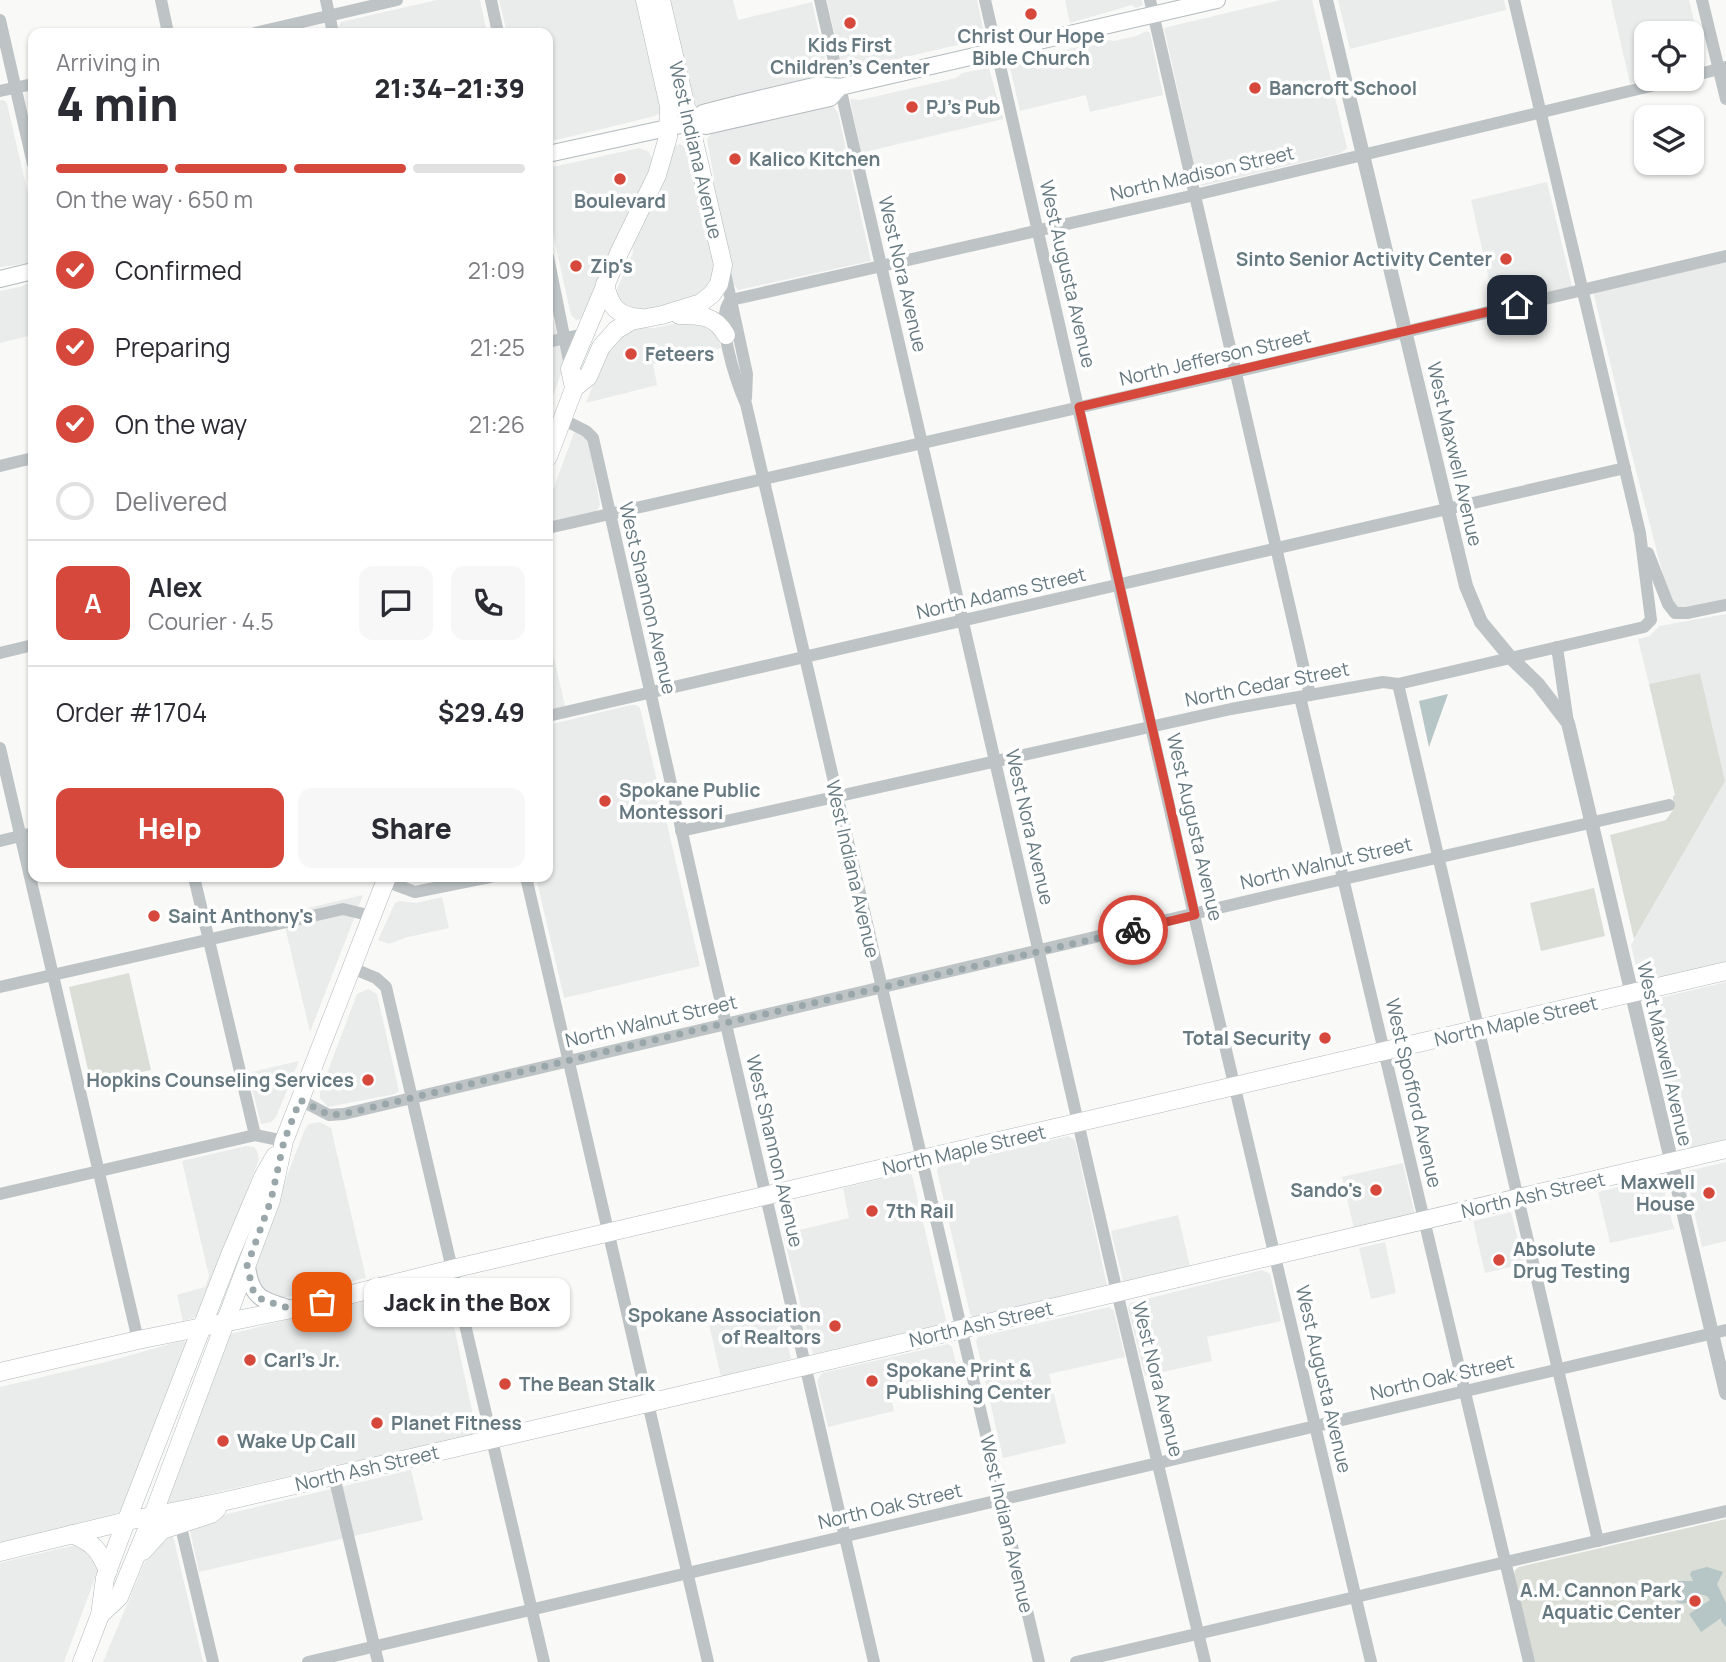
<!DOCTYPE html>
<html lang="en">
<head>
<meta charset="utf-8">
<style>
	body { margin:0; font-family:Manrope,sans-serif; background:#f7f7f7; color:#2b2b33; height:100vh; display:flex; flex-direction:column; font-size:26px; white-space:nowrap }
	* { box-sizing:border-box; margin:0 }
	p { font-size:23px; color:#7c7c81 }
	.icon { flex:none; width:38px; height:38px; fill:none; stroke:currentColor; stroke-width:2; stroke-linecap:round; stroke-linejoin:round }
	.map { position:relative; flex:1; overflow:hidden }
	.drawer { position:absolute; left:28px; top:28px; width:525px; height:854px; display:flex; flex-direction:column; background:#fff; border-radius:14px; box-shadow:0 2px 5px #0004 }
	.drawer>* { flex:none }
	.tools { position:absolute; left:1634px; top:21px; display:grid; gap:14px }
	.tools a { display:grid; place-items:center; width:70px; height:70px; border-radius:14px; background:#fff; box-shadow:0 2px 5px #0004; font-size:35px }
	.pin { position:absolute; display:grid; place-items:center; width:60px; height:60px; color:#fff; margin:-30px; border-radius:14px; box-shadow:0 4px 10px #0006 }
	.courier { position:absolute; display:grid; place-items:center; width:70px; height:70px; margin:-35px; border:5px solid #d6483b; border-radius:50%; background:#fff; color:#222; box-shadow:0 2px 9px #0007 }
	.bubble { position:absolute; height:49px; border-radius:14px; background:#fff; box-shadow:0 2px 5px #0004; font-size:23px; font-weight:800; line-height:49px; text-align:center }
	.headline em { font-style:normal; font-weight:800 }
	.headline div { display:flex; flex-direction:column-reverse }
	.headline { display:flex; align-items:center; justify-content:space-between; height:119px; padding:0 28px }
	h1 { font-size:46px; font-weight:800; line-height:52px }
	.bar { display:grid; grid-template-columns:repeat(4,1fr); gap:10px 7px; align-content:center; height:84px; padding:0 28px }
	.bar i { height:9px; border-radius:5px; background:#e1e1e2 }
	.bar .current { background:#d6483b }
	.bar p { grid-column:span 4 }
	.line { display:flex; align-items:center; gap:18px; padding:0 28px; border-top:2px solid #e1e1e2 }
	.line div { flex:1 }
	.round { display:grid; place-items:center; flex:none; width:74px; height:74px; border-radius:14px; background:#f7f7f7 }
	ol { padding:0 28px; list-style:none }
	li { display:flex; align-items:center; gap:21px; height:77px }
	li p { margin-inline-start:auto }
	li .icon { padding:7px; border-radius:50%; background:#d6483b; color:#fff; stroke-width:4 }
	li:last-child { color:#7c7c81 }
	li i { width:38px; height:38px; border:4px solid #e1e1e2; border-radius:50% }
	.action { display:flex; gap:14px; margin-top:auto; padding:14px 28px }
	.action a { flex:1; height:80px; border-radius:14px; background:#d6483b; color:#fff; font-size:28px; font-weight:800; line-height:80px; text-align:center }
	.action a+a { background:#f7f7f7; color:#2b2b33 }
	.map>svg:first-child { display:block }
	.built { fill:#eaebeb }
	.green { fill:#daded7 }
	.water { fill:#b6c5c6 }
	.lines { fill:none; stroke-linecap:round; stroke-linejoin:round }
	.secondary-casing { stroke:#b3babd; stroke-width:18 }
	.primary-casing { stroke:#b2b8bb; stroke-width:19 }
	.minor { stroke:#bec4c6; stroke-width:12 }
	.tertiary { stroke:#bec4c6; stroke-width:14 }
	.secondary { stroke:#fff; stroke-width:16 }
	.primary { stroke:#fff; stroke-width:18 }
	.done { stroke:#99a6aa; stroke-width:7; stroke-dasharray:0 12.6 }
	.route { stroke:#d6483b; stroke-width:9 }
	.poi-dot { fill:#d6483b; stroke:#fff; stroke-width:2.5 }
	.labels { text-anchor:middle; stroke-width:7; stroke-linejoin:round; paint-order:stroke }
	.poi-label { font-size:19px; font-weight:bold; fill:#667980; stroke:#fff; text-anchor:start }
	.street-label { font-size:19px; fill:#667980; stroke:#fff }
</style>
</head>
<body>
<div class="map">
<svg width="1726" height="1662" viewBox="0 0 1726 1662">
	<rect width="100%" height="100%" fill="#f9f9f7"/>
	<g class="built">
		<path d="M 437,0 L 480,0 L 487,33 L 339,33 L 338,28 L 341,22 Z"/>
		<path d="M 499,0 L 639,0 L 662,103 L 661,112 L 655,116 L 548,142 L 548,33 L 507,33 Z"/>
		<path d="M 668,0 L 733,0 L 738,20 L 812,2 L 827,68 L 825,76 L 823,79 L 696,106 L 693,103 Z"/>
		<path d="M 827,0 L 977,0 L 986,42 L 978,44 L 975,41 L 853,69 L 851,73 L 846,75 L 843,71 Z"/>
		<path d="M 1065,0 L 1142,0 L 1143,5 L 1136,8 L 1132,5 L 1070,23 Z"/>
		<path d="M 1280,0 L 1312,0 L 1347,148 L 1341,153 L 1202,186 L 1198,182 L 1164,28 Z"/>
		<path d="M 1338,0 L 1504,0 L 1506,10 L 1350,49 Z"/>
		<path d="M 1611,0 L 1689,0 L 1705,67 L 1692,70 L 1692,33 L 1647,33 L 1647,79 L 1652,79 L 1630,84 Z"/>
		<path d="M 1147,31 L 1150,33 L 1163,95 L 1090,112 L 1086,95 L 1020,111 L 1009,63 L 1108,40 L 1114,41 L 1136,36 Z"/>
		<path d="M 989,68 L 1003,119 L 861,153 L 850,99 L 860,100 L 956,78 L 962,73 Z"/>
		<path d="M 0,100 L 4,100 L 7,104 L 33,215 L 33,263 L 0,267 Z"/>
		<path d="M 832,105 L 838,113 L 871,261 L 738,290 L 733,283 L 714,194 L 714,178 L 707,139 L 712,133 Z"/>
		<path d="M 680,144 L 686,149 L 716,262 L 714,276 L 700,297 L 635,313 L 614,296 L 633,253 L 632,239 L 674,146 Z"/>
		<path d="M 639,148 L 649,152 L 654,164 L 583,318 L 576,320 L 571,315 L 548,211 L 548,168 Z"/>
		<path d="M 1547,182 L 1572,286 L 1495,306 L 1471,200 Z"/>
		<path d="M 1726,250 L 1726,599 L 1680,610 L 1671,606 L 1631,451 L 1591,282 Z"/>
		<path d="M 33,281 L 33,335 L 0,343 L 0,291 L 20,287 Z"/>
		<path d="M 548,297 L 564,365 L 548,411 Z"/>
		<path d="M 692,320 L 715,326 L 721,348 L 653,364 L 657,385 L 586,403 L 605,355 L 614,341 L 636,327 L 654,328 Z"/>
		<path d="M 579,432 L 588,440 L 600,505 L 595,513 L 548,524 L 548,503 L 574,433 Z"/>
		<path d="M 1726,614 L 1726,963 L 1643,982 L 1639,978 L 1631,945 L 1725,781 L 1700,673 L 1649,684 L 1638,639 L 1650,636 L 1659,626 Z"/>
		<path d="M 548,632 L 565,706 L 548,710 Z"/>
		<path d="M 631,705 L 636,705 L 640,708 L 700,966 L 564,998 L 536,877 L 548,877 L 548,725 Z"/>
		<path d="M 363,895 L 310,1032 L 282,914 Z"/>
		<path d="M 442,897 L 449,928 L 404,938 L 389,944 L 378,940 L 395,903 L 400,901 L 416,903 Z"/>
		<path d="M 1726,982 L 1726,1142 L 1685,1152 L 1680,1150 L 1645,1006 L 1651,1000 Z"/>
		<path d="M 368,989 L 377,994 L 399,1091 L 395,1094 L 328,1107 L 320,1098 L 320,1092 L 357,994 Z"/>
		<path d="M 299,1061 L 276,1117 L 271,1122 L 261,1124 L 248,1073 Z"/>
		<path d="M 320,1122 L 331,1128 L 366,1278 L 283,1298 L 264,1296 L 252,1267 L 305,1129 L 309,1124 Z"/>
		<path d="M 1068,1136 L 1075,1140 L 1107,1285 L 973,1317 L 970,1314 L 937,1171 L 938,1167 Z"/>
		<path d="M 246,1146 L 254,1147 L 257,1151 L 259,1159 L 257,1165 L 198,1314 L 194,1318 L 183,1321 L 177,1295 L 205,1287 L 209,1276 L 182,1161 Z"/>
		<path d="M 1726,1162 L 1726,1241 L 1702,1247 L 1686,1175 L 1688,1171 Z"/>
		<path d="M 1403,1163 L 1415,1215 L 1354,1229 L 1342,1177 Z"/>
		<path d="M 907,1173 L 912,1175 L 946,1320 L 945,1324 L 813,1354 L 783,1234 L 849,1218 L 843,1188 Z"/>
		<path d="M 1654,1179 L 1659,1180 L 1662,1183 L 1674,1229 L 1610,1243 L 1598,1192 Z"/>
		<path d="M 1511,1212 L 1524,1264 L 1485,1273 L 1473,1221 Z"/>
		<path d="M 1178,1215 L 1190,1267 L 1127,1282 L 1123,1281 L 1111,1231 Z"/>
		<path d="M 1385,1242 L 1396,1293 L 1371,1299 L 1359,1248 Z"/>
		<path d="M 1262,1270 L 1270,1274 L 1281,1321 L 1207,1337 L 1212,1361 L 1145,1376 L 1128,1308 L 1130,1303 Z"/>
		<path d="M 438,1283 L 443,1284 L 446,1289 L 477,1434 L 165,1504 L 230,1334 Z"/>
		<path d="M 1109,1307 L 1114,1311 L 1125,1357 L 1049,1374 L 1066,1443 L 1003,1458 L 976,1341 L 978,1337 Z"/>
		<path d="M 780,1308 L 791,1359 L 721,1377 L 709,1324 Z"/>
		<path d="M 181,1341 L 186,1342 L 186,1346 L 121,1512 L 0,1543 L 0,1387 L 106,1362 Z"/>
		<path d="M 948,1344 L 952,1347 L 958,1372 L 889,1388 L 894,1411 L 828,1427 L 817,1381 L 822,1373 Z"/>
		<path d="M 411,1470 L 423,1520 L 199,1572 L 190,1531 L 194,1522 Z"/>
		<path d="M 173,1536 L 203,1662 L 103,1662 L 151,1547 L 157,1539 Z"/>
		<path d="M 75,1545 L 87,1548 L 98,1570 L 64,1662 L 0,1662 L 0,1563 Z"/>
	</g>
	<g class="green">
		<path d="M 1700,673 L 1725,781 L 1634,939 L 1610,835 L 1666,820 L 1673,810 L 1673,796 L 1675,795 L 1649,684 Z"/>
		<path d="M 1594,888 L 1605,936 L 1541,951 L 1530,903 Z"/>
		<path d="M 129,973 L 151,1070 L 91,1083 L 69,987 Z"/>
		<path d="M 1726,1519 L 1726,1662 L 1535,1662 L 1514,1575 L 1515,1570 L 1519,1567 Z"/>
	</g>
	<g class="water">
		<path d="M 1448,694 L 1429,747 L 1419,701 Z"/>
		<path d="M 1707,1567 L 1723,1572 L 1717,1584 L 1726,1603 L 1726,1627 L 1721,1621 L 1721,1618 L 1701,1632 L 1689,1614 L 1710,1600 L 1707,1596 L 1699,1594 C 1690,1598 1689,1607 1677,1602 L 1672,1592 L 1675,1583 L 1680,1581 L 1693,1581 L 1690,1574 L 1692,1571 Z"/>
	</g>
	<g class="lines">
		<defs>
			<g id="secondary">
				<path d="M 690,123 L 703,113 L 738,104 L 818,85 L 840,87 L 1217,0"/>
				<path d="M 548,154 L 690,123 L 706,126 L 830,98 L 840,87"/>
				<path d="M 0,279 L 33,271"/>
				<path d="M 247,1266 C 251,1299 263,1301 292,1309"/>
			</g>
			<g id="primary">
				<path d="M 605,284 C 610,307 617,316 641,318"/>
				<path d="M 679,315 C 700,315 715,315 726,335"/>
				<path d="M 574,388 L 588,377 L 601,347 L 616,330 L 631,321 L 662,315 L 701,303 L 712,294 L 719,284 L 723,265 L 661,0"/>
				<path d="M 574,388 L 570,369 L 619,253 L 657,175 L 668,137 L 669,106 L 645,0"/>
				<path d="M 548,457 L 578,378"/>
				<path d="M 0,1372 L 138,1340 L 292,1309 L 452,1269 L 1726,971"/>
				<path d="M 72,1534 C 93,1543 99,1549 108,1571"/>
				<path d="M 143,1551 L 162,1530 L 211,1514 L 217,1509"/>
				<path d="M 0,1552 L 127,1521 L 226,1501 L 648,1403 L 1726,1149"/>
				<path d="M 100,1615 L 119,1597 L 153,1515 L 271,1200 L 284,1141 L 387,877"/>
				<path d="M 82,1662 L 100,1615 L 105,1578 L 119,1540 L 230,1255 L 263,1177 L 275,1156"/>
			</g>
		</defs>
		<use href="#secondary" class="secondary-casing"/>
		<use href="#primary" class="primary-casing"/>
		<g class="minor">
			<path d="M 161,0 L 168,33"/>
			<path d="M 326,0 L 333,33"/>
			<path d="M 491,0 L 498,33"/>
			<path d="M 820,0 L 1117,1292 L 1205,1662"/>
			<path d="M 985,0 L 1194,915 L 1371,1662"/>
			<path d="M 1150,0 L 1310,695"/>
			<path d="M 1702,0 L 1726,99"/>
			<path d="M 0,20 L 33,164"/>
			<path d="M 255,33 L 397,0"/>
			<path d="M 1692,76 L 1726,67"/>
			<path d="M 0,91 L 33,84"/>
			<path d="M 548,257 L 570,366"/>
			<path d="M 724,268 L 747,374 L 746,398"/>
			<path d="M 731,300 C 713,316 737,384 746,404 L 1039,1662"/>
			<path d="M 731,300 L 1195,195 L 1680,79"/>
			<path d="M 548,342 L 584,334"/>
			<path d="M 562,419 L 586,431 L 593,438 L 702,921 L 874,1662"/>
			<path d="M 0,466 L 33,458"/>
			<path d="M 548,528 L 1235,372 L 1726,256"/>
			<path d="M 1648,553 L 1668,604 L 1675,613 L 1687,613 L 1726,605"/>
			<path d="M 1557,647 L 1568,723"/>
			<path d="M 0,653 L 33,645"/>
			<path d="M 1398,684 L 1598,1541"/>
			<path d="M 1300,697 L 1529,1662"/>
			<path d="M 548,716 L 1625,468"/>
			<path d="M 0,748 L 138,1340"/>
			<path d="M 681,831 L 1231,709 L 1383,682 L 1398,684 L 1644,627 L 1651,620 L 1640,533 L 1514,0"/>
			<path d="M 0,841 L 33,833"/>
			<path d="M 194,877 L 255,1135"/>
			<path d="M 526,877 L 708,1662"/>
			<path d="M 385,881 L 415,892 L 490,877"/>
			<path d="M 352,968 L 376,978 L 386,987 L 544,1662"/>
			<path d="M 0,987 L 343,909 L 372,916"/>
			<path d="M 300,1100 L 329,1115 L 344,1114 L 1273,895 L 1669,805"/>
			<path d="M 0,1194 L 255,1135 L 284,1141"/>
			<path d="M 334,1476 L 378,1662"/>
			<path d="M 180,1523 L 213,1662"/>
			<path d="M 308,1662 L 1726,1330"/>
			<path d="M 1076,1662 L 1726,1511"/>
		</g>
		<path class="tertiary" d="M 1326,0 L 1466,586 L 1481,622 L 1510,657 L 1538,684 L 1568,723 L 1726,1393"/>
		<use href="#secondary" class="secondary"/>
		<use href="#primary" class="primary"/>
	</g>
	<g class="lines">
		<path class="done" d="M 322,1302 L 292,1309 L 266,1301 L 259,1298 L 253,1290 L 247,1266 L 271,1200 L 284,1141 L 300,1100 L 329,1115 L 344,1114 L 726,1023 L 1133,930"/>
		<path class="route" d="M 1133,930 L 1195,915 L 1079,407 L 1517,305"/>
	</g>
	<g class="poi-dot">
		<circle cx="1031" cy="14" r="7"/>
		<circle cx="850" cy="23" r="7"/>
		<circle cx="1255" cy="88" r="7"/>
		<circle cx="912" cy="107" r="7"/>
		<circle cx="735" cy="159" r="7"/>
		<circle cx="620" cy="179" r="7"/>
		<circle cx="1506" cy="259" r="7"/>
		<circle cx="576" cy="266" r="7"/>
		<circle cx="631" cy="354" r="7"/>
		<circle cx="605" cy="801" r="7"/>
		<circle cx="154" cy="916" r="7"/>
		<circle cx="1325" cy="1038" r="7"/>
		<circle cx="368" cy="1080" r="7"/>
		<circle cx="1376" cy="1190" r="7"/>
		<circle cx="1709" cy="1193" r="7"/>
		<circle cx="872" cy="1211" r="7"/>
		<circle cx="1499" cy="1260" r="7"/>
		<circle cx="835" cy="1326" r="7"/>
		<circle cx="250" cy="1360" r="7"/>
		<circle cx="872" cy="1381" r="7"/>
		<circle cx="505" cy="1384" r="7"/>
		<circle cx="377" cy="1423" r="7"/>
		<circle cx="223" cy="1441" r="7"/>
		<circle cx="1695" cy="1601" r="7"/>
	</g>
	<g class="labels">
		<g class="poi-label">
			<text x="1031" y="43" text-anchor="middle">Christ Our Hope<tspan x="1031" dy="22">Bible Church</tspan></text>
			<text x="850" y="52" text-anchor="middle">Kids First<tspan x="850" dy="22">Children's Center</tspan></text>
			<text x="1269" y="95">Bancroft School</text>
			<text x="926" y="114">PJ's Pub</text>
			<text x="749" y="166">Kalico Kitchen</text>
			<text x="620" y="208" text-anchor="middle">Boulevard</text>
			<text x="1492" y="266" text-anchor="end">Sinto Senior Activity Center</text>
			<text x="590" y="273">Zip's</text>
			<text x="645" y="361">Feteers</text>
			<text x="619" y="797">Spokane Public<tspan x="619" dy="22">Montessori</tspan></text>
			<text x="168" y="923">Saint Anthony's</text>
			<text x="1311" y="1045" text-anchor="end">Total Security</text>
			<text x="354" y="1087" text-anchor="end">Hopkins Counseling Services</text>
			<text x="1695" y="1189" text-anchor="end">Maxwell<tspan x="1695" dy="22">House</tspan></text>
			<text x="1362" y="1197" text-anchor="end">Sando's</text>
			<text x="886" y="1218">7th Rail</text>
			<text x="1513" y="1256">Absolute<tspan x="1513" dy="22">Drug Testing</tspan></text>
			<text x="821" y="1322" text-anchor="end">Spokane Association<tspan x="821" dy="22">of Realtors</tspan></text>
			<text x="264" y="1367">Carl's Jr.</text>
			<text x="886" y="1377">Spokane Print &amp;<tspan x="886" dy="22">Publishing Center</tspan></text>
			<text x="519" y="1391">The Bean Stalk</text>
			<text x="391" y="1430">Planet Fitness</text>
			<text x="237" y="1448">Wake Up Call</text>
			<text x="1681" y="1597" text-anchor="end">A.M. Cannon Park<tspan x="1681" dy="22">Aquatic Center</tspan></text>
		</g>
		<g class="street-label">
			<text transform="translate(696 150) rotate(77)" y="7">West Indiana Avenue</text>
			<text transform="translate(1202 173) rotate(-13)" y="7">North Madison Street</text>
			<text transform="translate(903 274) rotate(77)" y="7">West Nora Avenue</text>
			<text transform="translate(1068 274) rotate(77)" y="7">West Augusta Avenue</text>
			<text transform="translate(1215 357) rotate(-13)" y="7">North Jefferson Street</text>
			<text transform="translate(1455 454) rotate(77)" y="7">West Maxwell Avenue</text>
			<text transform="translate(1001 593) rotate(-13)" y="7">North Adams Street</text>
			<text transform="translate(648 598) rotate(77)" y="7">West Shannon Avenue</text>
			<text transform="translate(1267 684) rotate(-11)" y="7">North Cedar Street</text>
			<text transform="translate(1030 827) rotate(77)" y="7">West Nora Avenue</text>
			<text transform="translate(1195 827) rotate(77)" y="7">West Augusta Avenue</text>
			<text transform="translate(1326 863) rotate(-13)" y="7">North Walnut Street</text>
			<text transform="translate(853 869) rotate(77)" y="7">West Indiana Avenue</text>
			<text transform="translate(651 1021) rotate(-13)" y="7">North Walnut Street</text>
			<text transform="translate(1516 1021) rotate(-13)" y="7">North Maple Street</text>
			<text transform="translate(1665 1054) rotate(77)" y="7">West Maxwell Avenue</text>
			<text transform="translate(1414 1093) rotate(77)" y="7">West Spofford Avenue</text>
			<text transform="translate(964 1150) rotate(-13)" y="7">North Maple Street</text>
			<text transform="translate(775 1151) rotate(77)" y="7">West Shannon Avenue</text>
			<text transform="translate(1533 1195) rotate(-13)" y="7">North Ash Street</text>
			<text transform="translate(981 1324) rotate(-13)" y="7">North Ash Street</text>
			<text transform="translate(1442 1377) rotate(-13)" y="7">North Oak Street</text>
			<text transform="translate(1158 1379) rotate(76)" y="7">West Nora Avenue</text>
			<text transform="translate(1324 1379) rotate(77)" y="7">West Augusta Avenue</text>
			<text transform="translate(367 1468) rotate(-13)" y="7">North Ash Street</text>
			<text transform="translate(890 1506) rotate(-13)" y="7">North Oak Street</text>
			<text transform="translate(1007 1524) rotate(77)" y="7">West Indiana Avenue</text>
		</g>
	</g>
</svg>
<div class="tools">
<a><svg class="icon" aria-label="locate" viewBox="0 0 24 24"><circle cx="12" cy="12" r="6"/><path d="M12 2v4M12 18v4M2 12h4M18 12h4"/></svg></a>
<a><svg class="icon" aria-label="layers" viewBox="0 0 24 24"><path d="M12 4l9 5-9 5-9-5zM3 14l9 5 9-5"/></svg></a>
</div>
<div class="pin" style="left:322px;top:1302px;background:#ea580c"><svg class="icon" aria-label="bag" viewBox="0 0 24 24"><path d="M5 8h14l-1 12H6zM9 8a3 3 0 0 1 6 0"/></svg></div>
<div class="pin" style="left:1517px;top:305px;background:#1f2937"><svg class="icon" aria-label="home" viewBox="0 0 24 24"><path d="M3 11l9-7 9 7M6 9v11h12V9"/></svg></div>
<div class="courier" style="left:1133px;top:930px"><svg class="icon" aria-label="bike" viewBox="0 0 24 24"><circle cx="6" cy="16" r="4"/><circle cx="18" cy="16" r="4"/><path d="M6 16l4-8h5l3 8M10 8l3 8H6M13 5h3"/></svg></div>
<div class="bubble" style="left:364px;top:1278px;width:206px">Jack in the Box</div>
<section class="drawer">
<div class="headline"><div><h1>4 min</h1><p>Arriving in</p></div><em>21:34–21:39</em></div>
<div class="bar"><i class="current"></i><i class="current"></i><i class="current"></i><i></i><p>On the way · 650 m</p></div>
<ol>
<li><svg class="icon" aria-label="check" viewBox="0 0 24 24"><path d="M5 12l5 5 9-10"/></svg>Confirmed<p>21:09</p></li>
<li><svg class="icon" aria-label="check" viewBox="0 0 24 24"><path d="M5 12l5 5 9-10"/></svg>Preparing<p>21:25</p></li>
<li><svg class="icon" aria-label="check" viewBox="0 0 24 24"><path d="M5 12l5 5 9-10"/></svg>On the way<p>21:26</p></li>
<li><i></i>Delivered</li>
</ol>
<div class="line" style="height:126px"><b class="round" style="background:#d6483b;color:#fff">A</b><div><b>Alex</b><p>Courier · 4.5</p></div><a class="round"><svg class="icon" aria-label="chat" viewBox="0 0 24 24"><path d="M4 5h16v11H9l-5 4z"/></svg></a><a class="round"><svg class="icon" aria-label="phone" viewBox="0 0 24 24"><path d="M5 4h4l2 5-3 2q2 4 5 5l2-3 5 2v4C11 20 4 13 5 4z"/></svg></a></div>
<div class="line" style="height:91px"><div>Order #1704</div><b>$29.49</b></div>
<div class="action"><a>Help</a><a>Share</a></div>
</section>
</div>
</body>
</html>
